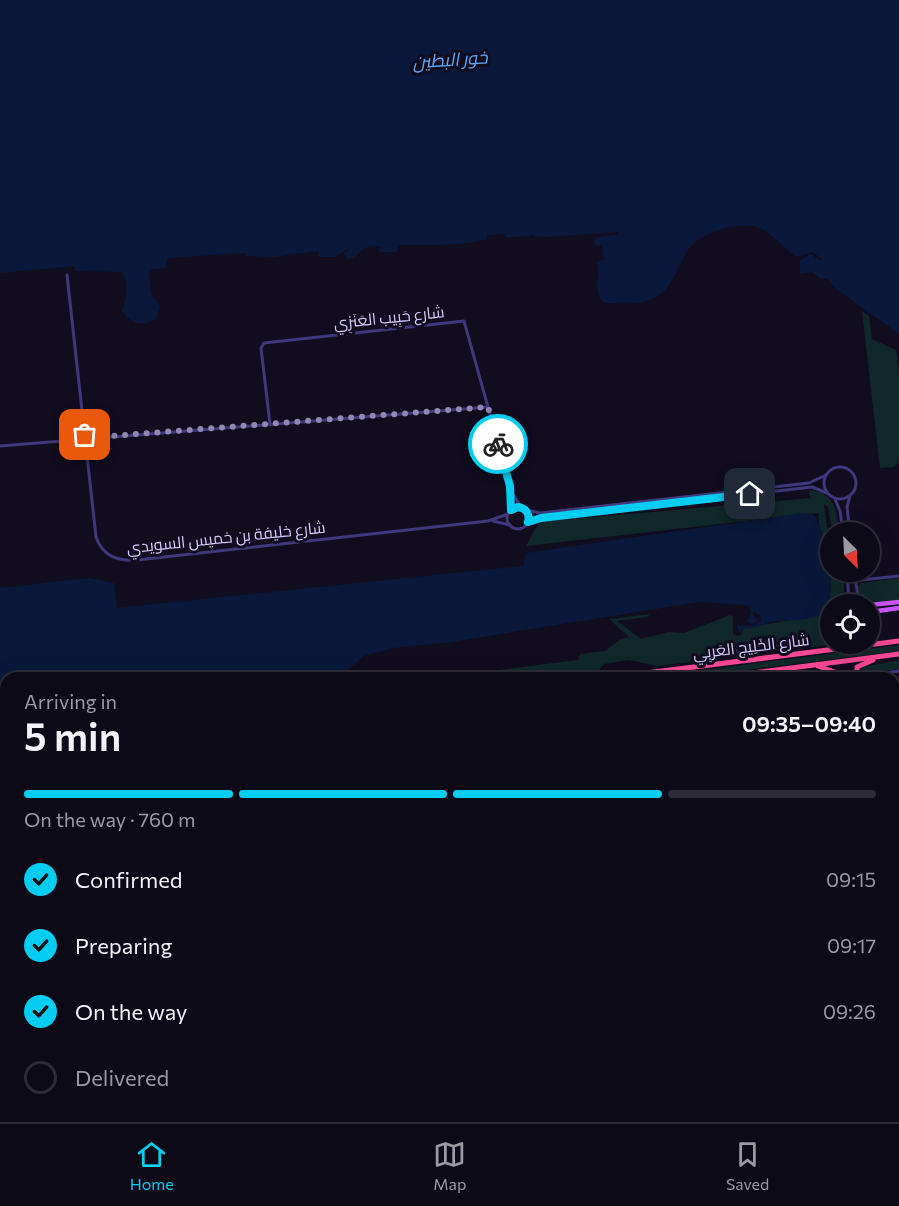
<!DOCTYPE html>
<html lang="en">
<head>
<meta charset="utf-8">
<style>
	body { margin:0; font-family:Commissioner,Cairo,sans-serif; background:#1b1824; color:#f1f3f6; height:100vh; display:flex; flex-direction:column; font-size:22px; white-space:nowrap }
	* { box-sizing:border-box; margin:0 }
	p { font-size:20px; color:#9a9aa1 }
	.icon { flex:none; width:33px; height:33px; fill:none; stroke:currentColor; stroke-width:2; stroke-linecap:round; stroke-linejoin:round }
	.map { position:relative; flex:1; overflow:hidden }
	.sheet { position:absolute; left:0px; top:672px; width:900px; height:450px; display:flex; flex-direction:column; background:#0d0a17; border-radius:18px 18px 0 0; box-shadow:0 6px 24px #0002,0 0 0 2px #2d2b36 }
	.sheet>* { flex:none }
	.needle { width:39px; rotate:156deg }
	.fabs { position:absolute; left:820px; top:522px; display:grid; gap:12px }
	.fabs a { display:grid; place-items:center; width:60px; height:60px; border-radius:50%; background:#0d0a17; box-shadow:0 6px 24px #0002,0 0 0 2px #2d2b36; font-size:30px }
	.pin { position:absolute; display:grid; place-items:center; width:51px; height:51px; color:#fff; margin:-26px; border-radius:12px; box-shadow:0 3px 9px #0006 }
	.courier { position:absolute; display:grid; place-items:center; width:60px; height:60px; margin:-30px; border:4px solid #05cdf1; border-radius:50%; background:#fff; color:#222; box-shadow:0 2px 8px #0007 }
	.headline em { font-style:normal; font-weight:600 }
	.headline div { display:flex; flex-direction:column-reverse }
	.headline { display:flex; align-items:center; justify-content:space-between; height:102px; padding:0 24px }
	h1 { font-size:39px; font-weight:600; line-height:45px }
	.bar { display:grid; grid-template-columns:repeat(4,1fr); gap:9px 6px; align-content:center; height:72px; padding:0 24px }
	.bar i { height:8px; border-radius:4px; background:#2d2b36 }
	.bar .current { background:#05cdf1 }
	.bar p { grid-column:span 4 }
	ol { padding:0 24px; list-style:none }
	li { display:flex; align-items:center; gap:18px; height:66px }
	li p { margin-inline-start:auto }
	li .icon { padding:6px; border-radius:50%; background:#05cdf1; color:#111; stroke-width:4 }
	li:last-child { color:#9a9aa1 }
	li i { width:33px; height:33px; border:3px solid #2d2b36; border-radius:50% }
	.tabs { display:flex; justify-content:space-around; align-items:center; height:84px; border-top:2px solid #2d2b36; background:#0d0a17; font-size:16px; color:#9a9aa1 }
	.tabs a { display:grid; justify-items:center; gap:3px }
	.tabs .current { color:#05cdf1 }
	.map>svg:first-child { display:block }
	.green { fill:#102829 }
	.water { fill:#0a193b }
	.lines { fill:none; stroke-linecap:round; stroke-linejoin:round }
	.minor { stroke:#3f387d; stroke-width:3 }
	.major { stroke:#c655fc; stroke-width:4.5 }
	.highway { stroke:#fb4995; stroke-width:5 }
	.done { stroke:#9088b0; stroke-width:6; stroke-dasharray:0 10.8 }
	.route { stroke:#05cdf1; stroke-width:8 }
	.labels { text-anchor:middle; stroke-width:6; stroke-linejoin:round; paint-order:stroke }
	.street-label { font-size:16px; fill:#d4cbfe; stroke:#110d1f }
	.water-label { font-size:18px; font-style:italic; fill:#5ca9fc; stroke:#110d1f }
</style>
</head>
<body>
<div class="map">
<svg width="899" height="1122" viewBox="0 0 899 1122">
	<rect width="100%" height="100%" fill="#110d1f"/>
	<g class="green">
		<path d="M 862,311 L 869,316 L 872,339 L 896,350 L 899,371 L 899,462 L 894,467 L 880,468 Z"/>
		<path d="M 810,490 C 835,493 837,511 839,532 L 832,532 L 828,507 L 824,504 L 828,534 L 831,535 L 831,572 L 844,572 L 844,604 L 831,604 L 831,644 L 838,644 L 658,666 L 629,660 L 604,664 L 598,671 L 552,678 L 436,678 L 578,660 L 580,654 L 605,651 L 621,639 L 629,637 L 609,619 L 651,614 L 647,617 L 617,621 L 641,639 L 669,632 L 684,633 L 730,615 L 733,617 L 733,634 L 737,636 L 741,635 L 744,628 L 821,615 L 828,604 L 818,513 L 526,546 L 539,522 L 812,498 L 809,495 Z"/>
		<path d="M 899,578 L 899,600 L 868,604 L 860,599 L 858,586 L 861,583 Z"/>
		<path d="M 899,645 L 899,651 L 682,678 L 639,678 Z"/>
		<path d="M 899,660 L 899,669 L 863,674 L 860,672 L 862,667 Z"/>
		<path d="M 823,670 L 840,678 L 755,678 Z"/>
		<path d="M 517,1116 L 564,1116 L 554,1122 L 495,1122 Z"/>
		<path d="M 642,1116 L 671,1116 L 673,1122 L 620,1122 Z"/>
	</g>
	<g class="water">
		<path d="M 0,0 L 899,0 L 899,334 L 836,289 L 828,279 L 821,279 L 812,272 L 800,274 L 800,260 L 811,254 L 820,261 L 822,259 L 813,252 L 796,257 C 785,249 772,234 760,228 C 740,220 700,232 688,250 C 678,265 674,285 658,296 C 643,306 621,303 604,303 C 591,291 602,273 596,262 L 604,259 L 602,245 L 595,246 L 594,240 L 598,237 L 617,235 L 618,232 L 544,237 L 533,236 L 531,233 L 530,236 L 506,237 L 505,234 L 487,235 L 487,239 C 457,247 429,244 399,245 L 396,252 L 379,252 L 380,247 C 367,244 362,250 354,258 L 346,259 L 344,253 L 351,247 L 335,257 L 319,257 L 318,251 L 274,257 L 245,256 L 245,253 L 168,258 L 166,268 L 153,269 L 149,273 L 151,294 L 160,306 L 156,319 C 141,328 132,323 122,311 C 126,300 130,282 122,272 L 75,271 L 74,266 L 0,273 Z"/>
		<path d="M 802,513 L 814,515 C 826,532 841,598 822,614 C 813,621 783,620 771,622 C 761,624 755,630 744,628 L 740,634 L 737,626 L 754,625 L 761,621 L 760,615 L 753,611 L 753,615 L 758,621 L 752,624 L 747,622 L 751,613 L 748,605 L 699,602 L 451,642 L 393,648 L 364,656 L 338,678 L 293,678 L 281,670 L 220,678 L 6,678 L 6,703 L 0,704 L 0,588 L 89,578 L 114,583 L 117,608 L 523,566 L 526,553 Z"/>
	</g>
	<g class="lines">
		<g class="minor">
			<path d="M 67,275 L 96,537 C 103,557 118,561 137,560 L 488,521 L 508,514"/>
			<path d="M 270,424 L 261,348 L 264,343 L 464,321 L 510,486 L 511,510"/>
			<path d="M 0,446 L 488,407"/>
			<circle cx="840" cy="483" r="16"/>
			<path d="M 511,491 L 521,507"/>
			<path d="M 835,499 L 840,511 L 843,532"/>
			<circle cx="518" cy="518" r="11"/>
			<path d="M 526,510 L 540,513 L 809,483 L 826,475"/>
			<path d="M 493,521 L 510,525"/>
			<path d="M 528,522 L 541,518 L 812,487 L 827,493"/>
			<path d="M 850,532 L 847,507 L 850,496"/>
			<path d="M 847,572 L 849,603"/>
			<path d="M 854,572 L 859,602"/>
			<path d="M 855,577 L 861,580 L 899,576"/>
			<path d="M 851,678 L 899,671"/>
			<path d="M 894,774 L 899,773"/>
			<path d="M 0,776 L 6,774"/>
			<path d="M 0,824 L 6,823"/>
			<path d="M 0,830 L 6,829"/>
			<path d="M 894,910 L 899,908"/>
			<path d="M 0,938 L 6,937"/>
			<path d="M 0,945 L 6,943"/>
			<path d="M 894,956 L 899,955"/>
			<path d="M 894,964 L 899,985"/>
			<path d="M 0,1004 L 6,1008"/>
			<path d="M 0,1011 L 6,1010"/>
			<path d="M 0,1019 L 6,1017"/>
			<path d="M 894,1073 L 899,1072"/>
			<path d="M 137,1116 L 139,1122"/>
			<path d="M 830,1116 L 832,1122"/>
			<path d="M 835,1116 L 837,1122"/>
			<path d="M 88,1122 L 110,1116"/>
			<path d="M 478,1122 L 500,1116"/>
		</g>
		<g class="major">
			<path d="M 847,604 L 854,601 L 861,604"/>
			<path d="M 870,605 L 899,602"/>
			<path d="M 870,612 L 899,608"/>
			<path d="M 0,766 L 6,765"/>
			<path d="M 0,771 L 6,769"/>
			<path d="M 894,1033 L 899,1032"/>
			<path d="M 894,1041 L 899,1040"/>
			<path d="M 675,1116 L 676,1122"/>
			<path d="M 682,1116 L 682,1122"/>
			<path d="M 566,1122 L 587,1116"/>
			<path d="M 599,1122 L 623,1116"/>
		</g>
		<g class="highway">
			<path d="M 818,666 L 851,678"/>
			<path d="M 861,676 L 857,672 L 857,667 L 873,660"/>
			<path d="M 607,678 L 899,641"/>
			<path d="M 713,678 L 899,654"/>
			<path d="M 0,742 L 6,741"/>
			<path d="M 0,757 L 6,756"/>
		</g>
	</g>
	<g class="lines">
		<path class="done" d="M 85,435 L 85,438 L 488,407 L 498,444"/>
		<path class="route" d="M 498,444 L 510,486 L 511,510 L 518,507 C 526,508 530,514 528,522 L 541,518 L 750,494"/>
	</g>
	<g class="labels">
		<g class="street-label">
			<text transform="translate(389 317) rotate(-6)" y="6">شارع حَبِيب العَنَزِي</text>
			<text transform="translate(226 537) rotate(-6)" y="6">شارع خليفة بن خميس السويدي</text>
			<text transform="translate(751 646) rotate(-7)" y="6">شارع الخَلِيج العَربِي</text>
		</g>
		<g class="water-label">
			<text transform="translate(450 60) rotate(-4)" y="6">خور البطين</text>
		</g>
	</g>
</svg>
<div class="fabs">
<a><svg class="needle" viewBox="-14 -14 28 28"><path d="M0-13l5 13h-10z" fill="#e53935"/><path d="M0 13l5-13h-10z" fill="#9a9aa1"/></svg></a>
<a><svg class="icon" aria-label="locate" viewBox="0 0 24 24"><circle cx="12" cy="12" r="6"/><path d="M12 2v4M12 18v4M2 12h4M18 12h4"/></svg></a>
</div>
<div class="pin" style="left:85px;top:435px;background:#ea580c"><svg class="icon" aria-label="bag" viewBox="0 0 24 24"><path d="M5 8h14l-1 12H6zM9 8a3 3 0 0 1 6 0"/></svg></div>
<div class="pin" style="left:750px;top:494px;background:#1f2937"><svg class="icon" aria-label="home" viewBox="0 0 24 24"><path d="M3 11l9-7 9 7M6 9v11h12V9"/></svg></div>
<div class="courier" style="left:498px;top:444px"><svg class="icon" aria-label="bike" viewBox="0 0 24 24"><circle cx="6" cy="16" r="4"/><circle cx="18" cy="16" r="4"/><path d="M6 16l4-8h5l3 8M10 8l3 8H6M13 5h3"/></svg></div>
<section class="sheet">
<div class="headline"><div><h1>5 min</h1><p>Arriving in</p></div><em>09:35–09:40</em></div>
<div class="bar"><i class="current"></i><i class="current"></i><i class="current"></i><i></i><p>On the way · 760 m</p></div>
<ol>
<li><svg class="icon" aria-label="check" viewBox="0 0 24 24"><path d="M5 12l5 5 9-10"/></svg>Confirmed<p>09:15</p></li>
<li><svg class="icon" aria-label="check" viewBox="0 0 24 24"><path d="M5 12l5 5 9-10"/></svg>Preparing<p>09:17</p></li>
<li><svg class="icon" aria-label="check" viewBox="0 0 24 24"><path d="M5 12l5 5 9-10"/></svg>On the way<p>09:26</p></li>
<li><i></i>Delivered</li>
</ol>
</section>
</div>
<nav class="tabs">
<a class="current"><svg class="icon" aria-label="home" viewBox="0 0 24 24"><path d="M3 11l9-7 9 7M6 9v11h12V9"/></svg>Home</a>
<a><svg class="icon" aria-label="map" viewBox="0 0 24 24"><path d="M3 6l6-2 6 2 6-2v14l-6 2-6-2-6 2zM9 4v14M15 6v14"/></svg>Map</a>
<a><svg class="icon" aria-label="saved" viewBox="0 0 24 24"><path d="M7 4h10v16l-5-4-5 4z"/></svg>Saved</a>
</nav>
</body>
</html>
